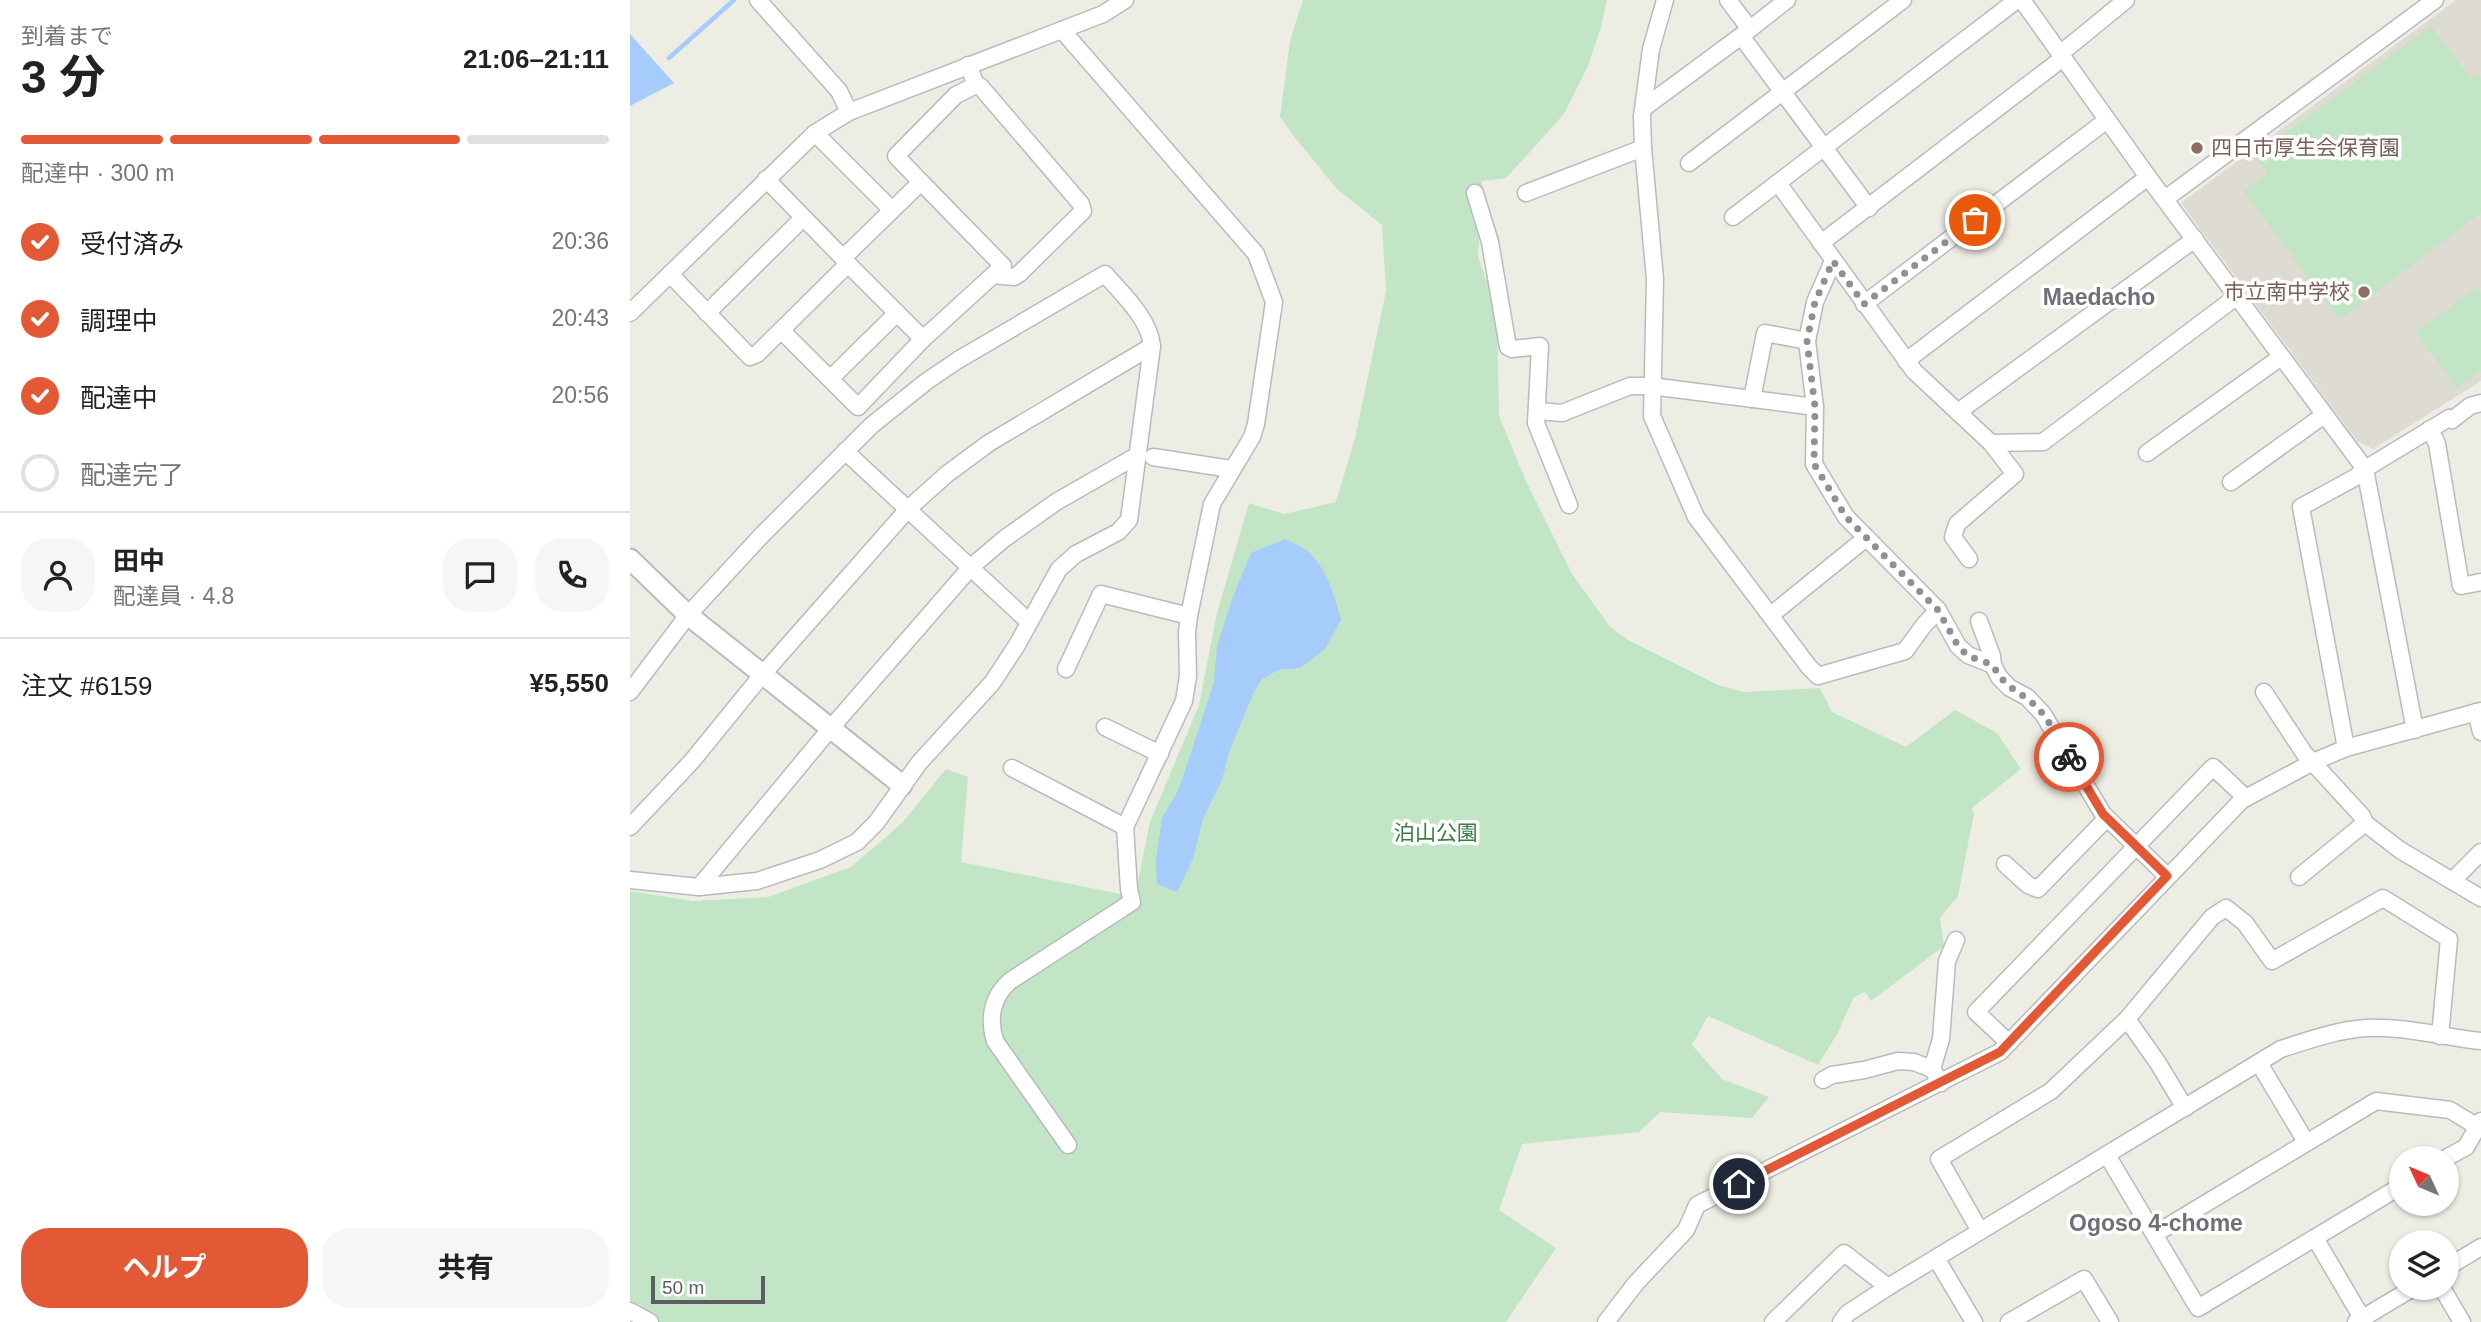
<!DOCTYPE html>
<html lang="ja">
<head>
<meta charset="utf-8">
<style>
	body { margin:0; font-family:Arial,"Noto Sans JP",sans-serif; background:#f6f6f6; color:#222; height:100vh; display:flex; flex-direction:column; font-size:26px; white-space:nowrap }
	* { box-sizing:border-box; margin:0 }
	p { font-size:23px; color:#767676 }
	.icon { flex:none; width:38px; height:38px; fill:none; stroke:currentColor; stroke-width:2; stroke-linecap:round; stroke-linejoin:round }
	.map { position:relative; flex:1; overflow:hidden }
	.panel { display:flex; flex-direction:column; background:#fff; width:630px }
	.panel>* { flex:none }
	.needle { width:46px; rotate:314deg }
	.buttons { position:absolute; left:1759px; top:1146px; display:grid; gap:14px }
	.buttons a { display:grid; place-items:center; width:70px; height:70px; border-radius:50%; background:#fff; box-shadow:0 2px 5px #0004; font-size:35px }
	.scale { position:absolute; left:21px; bottom:18px; width:114px; box-sizing:border-box; padding-left:7px; border:4px solid #5c5e64; border-top:0; font-size:19px; line-height:24px; white-space:nowrap; color:#5c5e64; -webkit-text-stroke:5px #fff; paint-order:stroke }
	.pin { position:absolute; display:grid; place-items:center; width:60px; height:60px; color:#fff; margin:-30px; border:4px solid #fff; border-radius:50%; box-shadow:0 2px 7px #0007 }
	.courier { position:absolute; display:grid; place-items:center; width:70px; height:70px; margin:-35px; border:5px solid #e35835; border-radius:50%; background:#fff; color:#222; box-shadow:0 2px 9px #0007 }
	.overview em { font-style:normal; font-weight:700 }
	.overview div { display:flex; flex-direction:column-reverse }
	.overview { display:flex; align-items:center; justify-content:space-between; height:119px; padding:0 21px }
	h1 { font-size:46px; font-weight:700; line-height:52px }
	.bar { display:grid; grid-template-columns:repeat(4,1fr); gap:10px 7px; align-content:center; height:84px; padding:0 21px }
	.bar i { height:9px; border-radius:5px; background:#e0e0e0 }
	.bar .selected { background:#e35835 }
	.bar p { grid-column:span 4 }
	.line { display:flex; align-items:center; gap:18px; padding:0 21px; border-top:2px solid #e0e0e0 }
	.line div { flex:1 }
	.round { display:grid; place-items:center; flex:none; width:74px; height:74px; border-radius:28px; background:#f6f6f6 }
	ol { padding:0 21px; list-style:none }
	li { display:flex; align-items:center; gap:21px; height:77px }
	li p { margin-inline-start:auto }
	li .icon { padding:7px; border-radius:50%; background:#e35835; color:#fff; stroke-width:4 }
	li:last-child { color:#767676 }
	li i { width:38px; height:38px; border:4px solid #e0e0e0; border-radius:50% }
	.cta { display:flex; gap:14px; margin-top:auto; padding:14px 21px }
	.cta a { flex:1; height:80px; border-radius:28px; background:#e35835; color:#fff; font-size:28px; font-weight:700; line-height:80px; text-align:center }
	.cta a+a { background:#f6f6f6; color:#222 }
	main { display:flex; flex:1; min-height:0 }
	.map>svg:first-child { display:block }
	.education { fill:#dedcd2 }
	.green { fill:#c1e5c5 }
	.water { fill:#a6ccfc }
	.lines { fill:none; stroke-linecap:round; stroke-linejoin:round }
	.stream { stroke:#a6ccfc; stroke-width:4.5 }
	.minor-casing { stroke:#b9babf; stroke-width:19 }
	.tertiary-casing { stroke:#b9babf; stroke-width:23 }
	.minor { stroke:#fff; stroke-width:16 }
	.tertiary { stroke:#fff; stroke-width:19 }
	.done { stroke:#8f9091; stroke-width:7; stroke-dasharray:0 12.6 }
	.route { stroke:#e35835; stroke-width:9 }
	.education-dot { fill:#8d6e63; stroke:#fff; stroke-width:2.5 }
	.labels { text-anchor:middle; stroke-width:7; stroke-linejoin:round; paint-order:stroke }
	.education-label { font-size:21px; fill:#785e54; stroke:#fff; text-anchor:start }
	.park-label { font-size:21px; fill:#378043; stroke:#fff }
	.neighbourhood-label { font-size:23px; font-weight:bold; fill:#6d7076; stroke:#fff }
</style>
</head>
<body>
<main>
<section class="panel">
<div class="overview"><div><h1>3 分</h1><p>到着まで</p></div><em>21:06–21:11</em></div>
<div class="bar"><i class="selected"></i><i class="selected"></i><i class="selected"></i><i></i><p>配達中 · 300 m</p></div>
<ol>
<li><svg class="icon" aria-label="check" viewBox="0 0 24 24"><path d="M5 12l5 5 9-10"/></svg>受付済み<p>20:36</p></li>
<li><svg class="icon" aria-label="check" viewBox="0 0 24 24"><path d="M5 12l5 5 9-10"/></svg>調理中<p>20:43</p></li>
<li><svg class="icon" aria-label="check" viewBox="0 0 24 24"><path d="M5 12l5 5 9-10"/></svg>配達中<p>20:56</p></li>
<li><i></i>配達完了</li>
</ol>
<div class="line" style="height:126px"><a class="round"><svg class="icon" aria-label="person" viewBox="0 0 24 24"><circle cx="12" cy="8" r="4"/><path d="M4 21q1-7 8-7t8 7"/></svg></a><div><b>田中</b><p>配達員 · 4.8</p></div><a class="round"><svg class="icon" aria-label="chat" viewBox="0 0 24 24"><path d="M4 5h16v11H9l-5 4z"/></svg></a><a class="round"><svg class="icon" aria-label="phone" viewBox="0 0 24 24"><path d="M5 4h4l2 5-3 2q2 4 5 5l2-3 5 2v4C11 20 4 13 5 4z"/></svg></a></div>
<div class="line" style="height:91px"><div>注文 #6159</div><b>¥5,550</b></div>
<div class="cta"><a>ヘルプ</a><a>共有</a></div>
</section>
<div class="map">
<svg width="1851" height="1322" viewBox="0 0 1851 1322">
	<rect width="100%" height="100%" fill="#eeede4"/>
	<path class="education" d="M 1826,0 L 1851,0 L 1851,381 L 1743,449 L 1727,441 L 1551,203 Z"/>
	<g class="green">
		<path d="M 673,0 L 977,0 L 971,27 L 958,66 L 934,114 L 876,178 L 852,181 L 848,256 L 867,312 L 869,416 L 895,479 L 942,574 L 980,627 L 998,640 L 1088,685 L 1114,692 L 1190,688 L 1202,712 L 1276,747 L 1325,710 L 1367,733 L 1391,769 L 1342,808 L 1344,813 L 1328,896 L 1310,918 L 1314,946 L 1241,1001 L 1235,992 L 1224,997 L 1207,1034 L 1188,1065 L 1078,1016 L 1062,1045 L 1092,1079 L 1139,1097 L 1122,1118 L 1030,1112 L 1009,1132 L 892,1144 L 869,1210 L 926,1248 L 876,1322 L 0,1322 L 0,891 L 62,901 L 138,897 L 221,867 L 272,823 L 316,769 L 338,777 L 331,862 L 505,897 L 520,822 L 569,705 L 587,613 L 619,503 L 654,514 L 706,502 L 725,438 L 756,291 L 752,225 L 707,189 L 666,139 L 650,117 L 660,41 Z"/>
		<path d="M 1801,26 L 1841,79 L 1847,74 L 1851,80 L 1851,213 L 1710,320 L 1613,191 L 1638,173 L 1624,156 Z"/>
		<path d="M 1847,288 L 1851,294 L 1851,370 L 1827,388 L 1786,332 Z"/>
	</g>
	<g class="water">
		<path d="M 0,34 L 44,83 L 0,106 Z"/>
		<path d="M 655,539 C 661,542 669,545 675,549 C 694,562 706,598 711,620 L 695,649 L 670,668 L 648,670 L 632,679 L 624,692 L 599,752 L 592,780 L 573,819 L 563,859 L 547,892 L 527,884 L 526,860 L 532,818 L 548,791 L 573,716 L 584,682 L 587,646 L 602,599 L 621,553 Z"/>
	</g>
	<g class="lines">
		<path class="stream" d="M 39,58 L 104,0"/>
		<defs>
			<g id="minor">
				<path d="M 128,0 L 209,91 L 219,112"/>
				<path d="M 1035,0 L 1021,49 L 1012,116 L 1013,148 L 1025,279 L 1022,416 L 1066,517 L 1179,667 L 1188,676 L 1275,651 L 1294,625 L 1308,610"/>
				<path d="M 1098,0 L 1119,28"/>
				<path d="M 1157,0 L 1111,36 L 1239,208"/>
				<path d="M 1392,0 L 1518,177 L 1735,469 L 1785,730"/>
				<path d="M 432,30 L 626,254 L 644,302 L 626,424 L 622,437 L 582,504 L 559,616 L 557,632 L 558,676 L 554,701 L 495,827 L 499,889 L 502,902 L 380,981 C 362,997 358,1018 365,1041 L 438,1145"/>
				<path d="M 1430,54 L 1496,0"/>
				<path d="M 338,65 L 346,85 L 350,86 L 451,204 L 453,211 L 389,274 L 384,277 L 363,275"/>
				<path d="M 1015,107 L 1111,36"/>
				<path d="M 185,133 L 262,210"/>
				<path d="M 1059,163 L 1273,0"/>
				<path d="M 136,179 L 213,258"/>
				<path d="M 291,182 L 266,156 L 326,95 L 346,85"/>
				<path d="M 1148,183 L 1284,371 L 1361,443 L 1413,442 L 1606,297"/>
				<path d="M 845,193 L 860,242 L 878,347 L 882,349 L 910,346 L 906,423 L 939,505"/>
				<path d="M 896,193 L 1013,148"/>
				<path d="M 1535,199 L 1805,0"/>
				<path d="M 1103,217 L 1387,0"/>
				<path d="M 1191,243 L 1433,58"/>
				<path d="M 1203,261 L 1185,302 L 1177,341 L 1185,407 L 1184,464 L 1216,517 L 1308,610 L 1328,646 L 1338,655 L 1363,665 L 1369,677 L 1380,688 L 1397,697 L 1413,714 L 1473,814 L 1537,876"/>
				<path d="M 40,274 L 120,357 L 127,354 L 218,264 L 293,339 L 373,266 L 291,182 L 213,258 L 218,264"/>
				<path d="M 1234,304 L 1477,120"/>
				<path d="M 0,313 L 185,133 L 219,112 L 473,14 L 495,0"/>
				<path d="M 77,313 L 173,218"/>
				<path d="M 152,331 L 228,407 L 293,339"/>
				<path d="M 1276,361 L 1518,177"/>
				<path d="M 200,379 L 267,313"/>
				<path d="M 1122,399 L 1135,333 L 1177,341"/>
				<path d="M 908,411 L 932,413 L 1000,386 L 1021,386 L 1185,407"/>
				<path d="M 1328,412 L 1565,239"/>
				<path d="M 1800,429 L 1807,444 L 1831,586 L 1851,582"/>
				<path d="M 215,451 L 399,622"/>
				<path d="M 1517,453 L 1651,357"/>
				<path d="M 523,457 L 601,469"/>
				<path d="M 1601,482 L 1694,415"/>
				<path d="M 1339,559 L 1323,537 L 1327,524 L 1385,474 L 1361,443"/>
				<path d="M 1141,615 L 1236,538"/>
				<path d="M 1349,621 L 1362,656 L 1363,665"/>
				<path d="M 436,669 L 471,594 L 559,616"/>
				<path d="M 0,692 L 58,615 L 132,535 L 242,425 L 297,381 L 328,360 L 475,274 C 493,295 519,318 522,346 L 499,520 L 488,532 L 446,554 L 429,569 L 387,645 L 362,683 L 289,763 L 246,823 L 227,842 L 190,860 L 127,881 L 69,887 L 0,880"/>
				<path d="M 1634,692 L 1674,753 L 1732,816 L 1735,823 L 1770,850 L 1851,898"/>
				<path d="M 1846,712 L 1851,732"/>
				<path d="M 475,727 L 530,754"/>
				<path d="M 1716,748 L 1671,507 L 1726,477 L 1735,469 L 1819,418 L 1822,420 L 1840,406 L 1851,403"/>
				<path d="M 382,768 L 495,827"/>
				<path d="M 0,827 L 62,761 L 132,675 L 279,508 L 317,474 L 359,443 L 522,346"/>
				<path d="M 1375,864 L 1398,885 L 1408,889 L 1477,818"/>
				<path d="M 1669,877 L 1735,823"/>
				<path d="M 1822,881 L 1851,852"/>
				<path d="M 69,887 L 200,729 L 341,567 L 374,539 L 426,502 L 508,455"/>
				<path d="M 1497,1019 L 1528,1063 L 1555,1108"/>
				<path d="M 1379,1043 L 1346,1012 L 1583,767 L 1616,798"/>
				<path d="M 1629,1063 L 1676,1142"/>
				<path d="M 1193,1080 L 1202,1075 L 1234,1070 L 1268,1061 L 1284,1062 L 1302,1069"/>
				<path d="M 1311,1083 L 1302,1069 L 1311,1039 L 1317,961 L 1326,940"/>
				<path d="M 1477,1155 L 1568,1308 L 1771,1186"/>
				<path d="M 1816,1158 L 1836,1147 L 1851,1121"/>
				<path d="M 1350,1231 L 1309,1159 L 1421,1091 L 1497,1019 L 1582,917 L 1596,908 L 1615,923 L 1642,961 L 1753,898 L 1819,939 L 1810,1036"/>
				<path d="M 1525,1234 L 1746,1101 L 1820,1110 L 1848,1127"/>
				<path d="M 1685,1238 L 1732,1318"/>
				<path d="M 1306,1258 L 1344,1322"/>
				<path d="M 1816,1268 L 1851,1247"/>
				<path d="M 1812,1288 L 1832,1322"/>
				<path d="M 0,1311 L 20,1322"/>
				<path d="M 976,1322 L 1006,1283 L 1056,1230 L 1067,1205 L 1370,1052 L 1612,800 L 1683,762 L 1716,748 L 1851,711"/>
				<path d="M 1143,1322 L 1214,1253 L 1258,1287"/>
				<path d="M 1211,1322 L 1218,1313 L 1258,1287 L 1651,1049 C 1679,1040 1707,1030 1736,1028 C 1774,1026 1814,1037 1851,1041"/>
				<path d="M 1379,1322 L 1454,1279 L 1480,1322"/>
				<path d="M 1726,1322 L 1783,1288"/>
			</g>
			<path id="tertiary" d="M 0,559 L 58,615 L 272,785"/>
		</defs>
		<use href="#minor" class="minor-casing"/>
		<use href="#tertiary" class="tertiary-casing"/>
		<use href="#minor" class="minor"/>
		<use href="#tertiary" class="tertiary"/>
	</g>
	<g class="lines">
		<path class="done" d="M 1345,220 L 1234,304 L 1203,261 L 1185,302 L 1177,341 L 1185,407 L 1184,464 L 1216,517 L 1308,610 L 1328,646 L 1338,656 L 1363,665 C 1376,692 1396,692 1413,714 C 1423,727 1430,743 1439,757"/>
		<path class="route" d="M 1109,1184 L 1370,1052 L 1537,876 L 1473,814 L 1439,757"/>
	</g>
	<g class="education-dot">
		<circle cx="1567" cy="148" r="7"/>
		<circle cx="1734" cy="292" r="7"/>
	</g>
	<g class="labels">
		<g class="education-label">
			<text x="1581" y="155">四日市厚生会保育園</text>
			<text x="1720" y="299" text-anchor="end">市立南中学校</text>
		</g>
		<g class="park-label">
			<text x="806" y="840">泊山公園</text>
		</g>
		<g class="neighbourhood-label">
			<text x="1469" y="305">Maedacho</text>
			<text x="1526" y="1231">Ogoso 4-chome</text>
		</g>
	</g>
</svg>
<div class="buttons">
<a><svg class="needle" viewBox="-14 -14 28 28"><path d="M0-13l5 13h-10z" fill="#e53935"/><path d="M0 13l5-13h-10z" fill="#767676"/></svg></a>
<a><svg class="icon" aria-label="layers" viewBox="0 0 24 24"><path d="M12 4l9 5-9 5-9-5zM3 14l9 5 9-5"/></svg></a>
</div>
<div class="scale">50 m</div>
<div class="pin" style="left:1345px;top:220px;background:#ea580c"><svg class="icon" aria-label="bag" viewBox="0 0 24 24"><path d="M5 8h14l-1 12H6zM9 8a3 3 0 0 1 6 0"/></svg></div>
<div class="pin" style="left:1109px;top:1184px;background:#1f2937"><svg class="icon" aria-label="home" viewBox="0 0 24 24"><path d="M3 11l9-7 9 7M6 9v11h12V9"/></svg></div>
<div class="courier" style="left:1439px;top:757px"><svg class="icon" aria-label="bike" viewBox="0 0 24 24"><circle cx="6" cy="16" r="4"/><circle cx="18" cy="16" r="4"/><path d="M6 16l4-8h5l3 8M10 8l3 8H6M13 5h3"/></svg></div>
</div>
</main>
</body>
</html>
